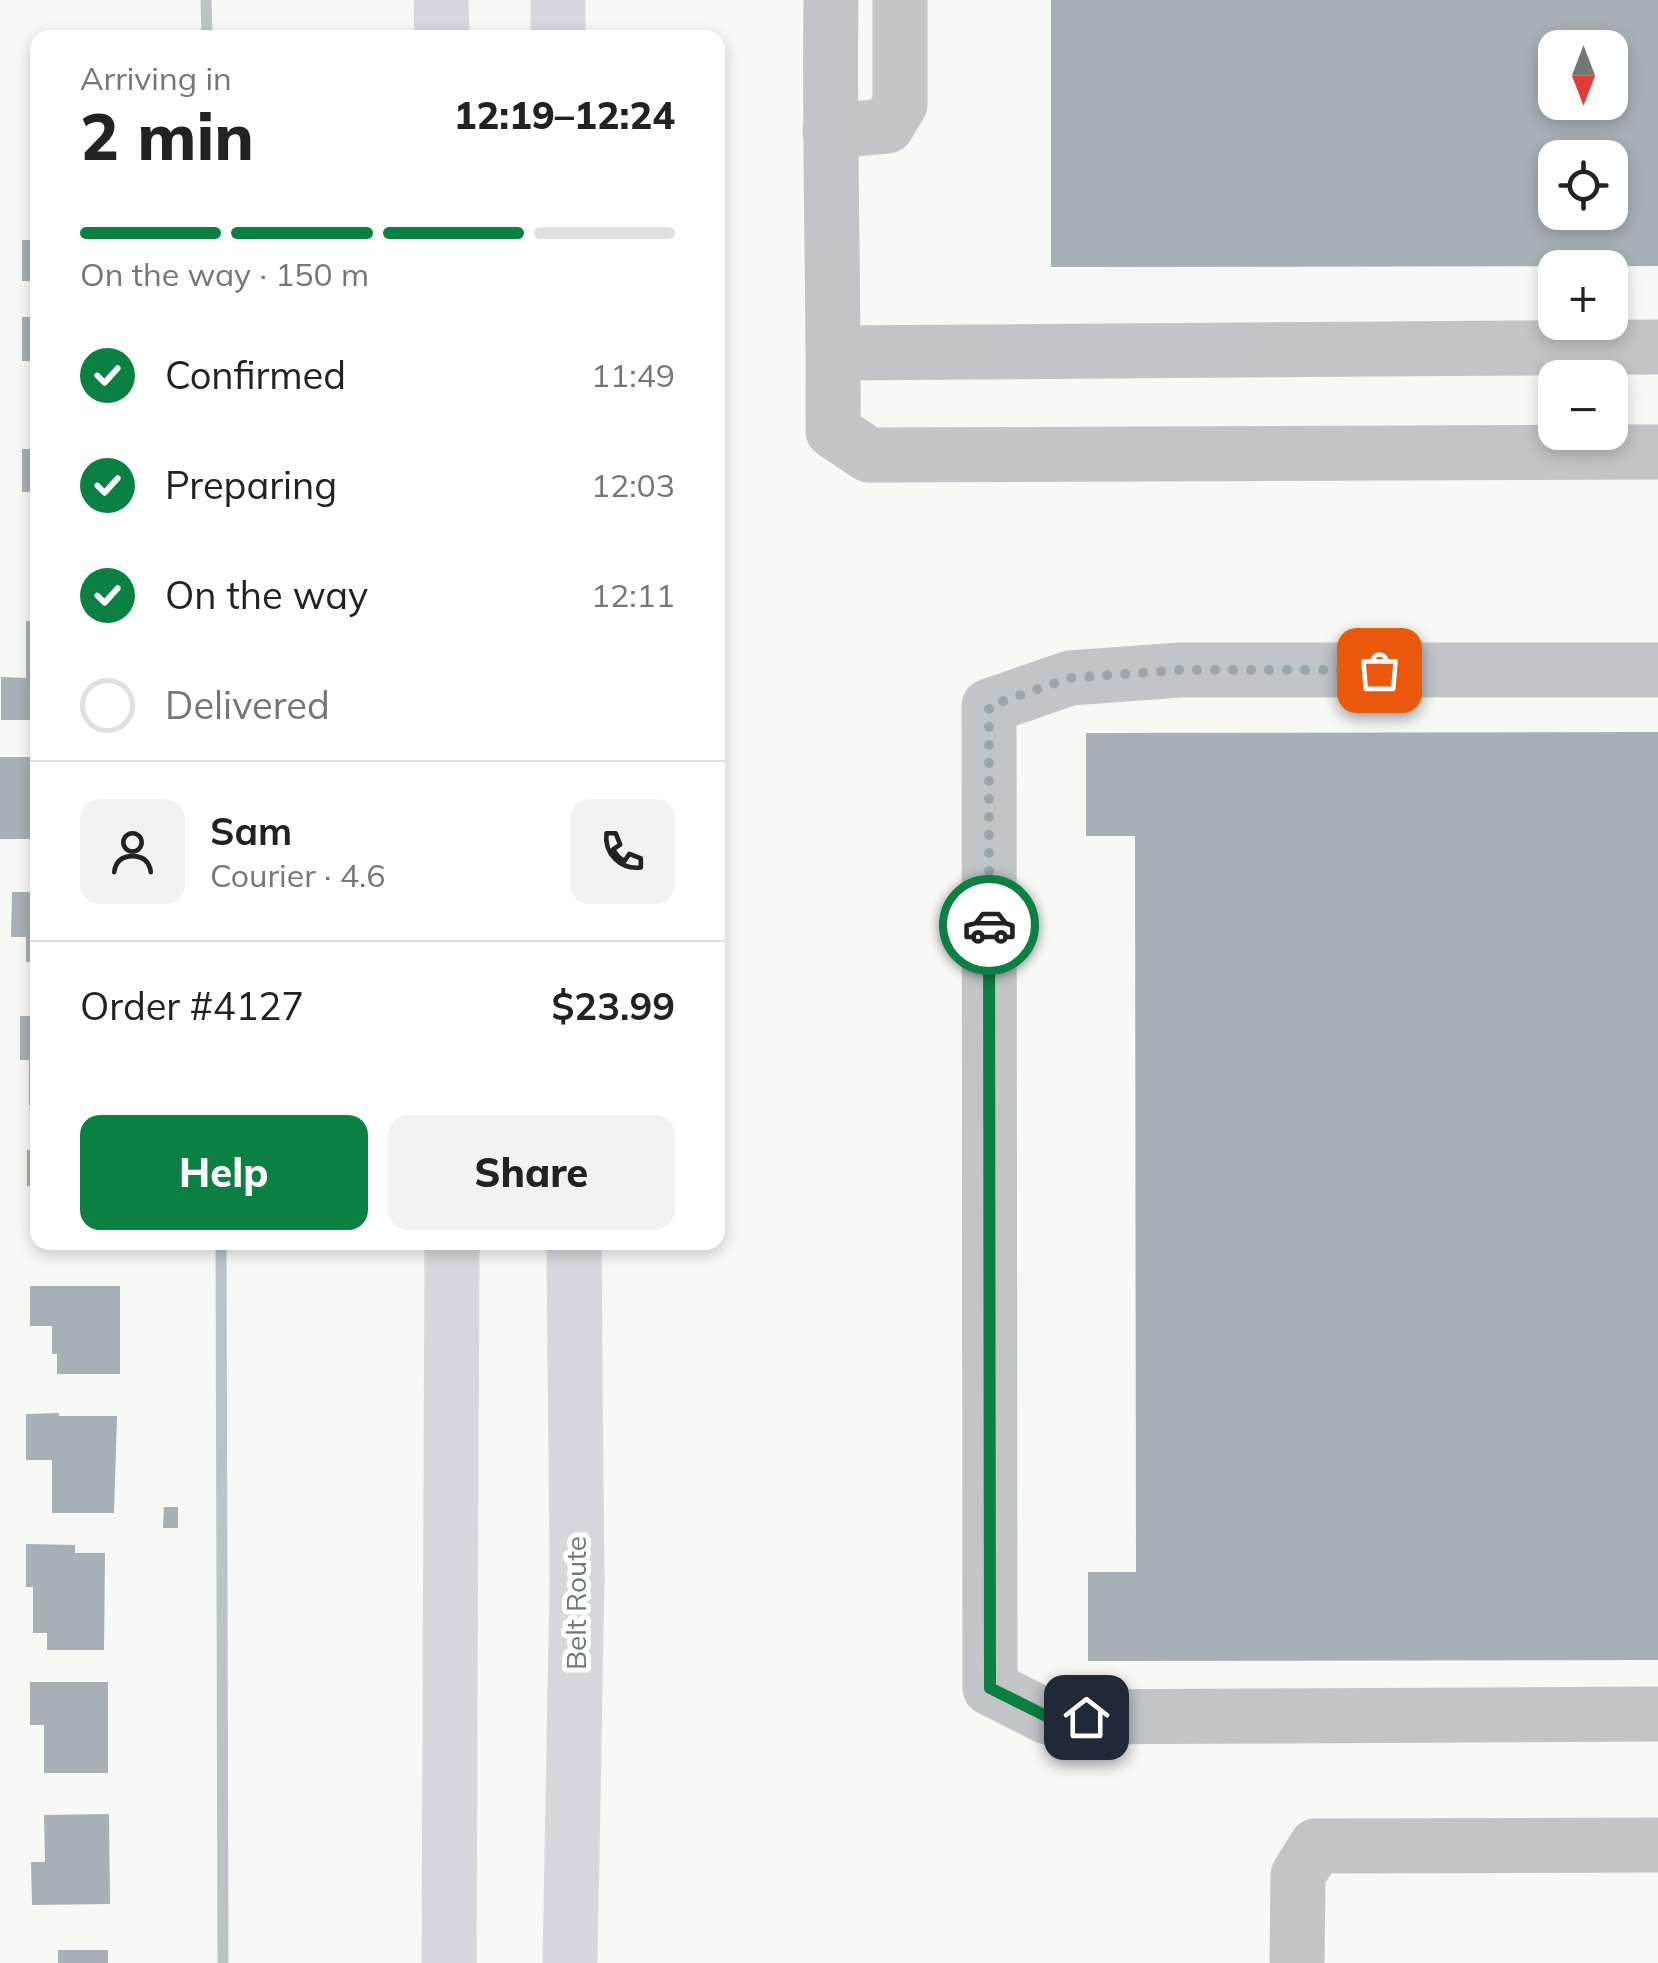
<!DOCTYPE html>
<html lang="en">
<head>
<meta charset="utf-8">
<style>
	body { margin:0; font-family:Mulish,sans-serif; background:#f2f2f2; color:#222; height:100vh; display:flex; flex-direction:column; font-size:38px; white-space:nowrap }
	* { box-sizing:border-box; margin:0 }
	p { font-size:32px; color:#767676 }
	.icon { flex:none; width:55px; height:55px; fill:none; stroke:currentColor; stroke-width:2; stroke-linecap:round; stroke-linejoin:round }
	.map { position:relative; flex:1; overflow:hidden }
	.panel { position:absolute; left:30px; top:30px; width:695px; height:1220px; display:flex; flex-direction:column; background:#fff; border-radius:20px; box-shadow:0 5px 15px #0003 }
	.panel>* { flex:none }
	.needle { width:65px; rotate:180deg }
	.fabs { position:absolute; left:1538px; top:30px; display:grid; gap:20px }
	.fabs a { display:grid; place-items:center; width:90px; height:90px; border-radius:20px; background:#fff; box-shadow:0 5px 15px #0003; font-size:50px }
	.pin { position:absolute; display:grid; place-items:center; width:85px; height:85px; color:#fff; margin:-42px; border-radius:20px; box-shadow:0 5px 15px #0006 }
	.courier { position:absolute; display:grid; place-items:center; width:100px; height:100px; margin:-50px; border:8px solid #0b8043; border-radius:50%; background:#fff; color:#222; box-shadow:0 2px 12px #0007 }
	.summary em { font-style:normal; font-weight:800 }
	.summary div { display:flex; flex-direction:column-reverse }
	.summary { display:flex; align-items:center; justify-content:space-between; height:170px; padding:0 50px }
	h1 { font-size:65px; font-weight:800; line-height:75px }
	.bar { display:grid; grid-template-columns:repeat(4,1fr); gap:15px 10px; align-content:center; height:120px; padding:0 50px }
	.bar i { height:12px; border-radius:8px; background:#e0e0e0 }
	.bar .selected { background:#0b8043 }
	.bar p { grid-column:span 4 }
	.line { display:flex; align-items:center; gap:25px; padding:0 50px; border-top:2px solid #e0e0e0 }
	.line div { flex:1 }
	.round { display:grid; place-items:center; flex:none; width:105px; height:105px; border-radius:20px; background:#f2f2f2 }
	ol { padding:0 50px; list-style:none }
	li { display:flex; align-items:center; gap:30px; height:110px }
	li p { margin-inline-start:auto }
	li .icon { padding:10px; border-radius:50%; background:#0b8043; color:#fff; stroke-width:4 }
	li:last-child { color:#767676 }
	li i { width:55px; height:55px; border:5px solid #e0e0e0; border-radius:50% }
	.action { display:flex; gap:20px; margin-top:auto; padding:20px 50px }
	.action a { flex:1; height:115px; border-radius:20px; background:#0b8043; color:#fff; font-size:40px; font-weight:800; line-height:115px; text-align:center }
	.action a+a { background:#f2f2f2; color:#222 }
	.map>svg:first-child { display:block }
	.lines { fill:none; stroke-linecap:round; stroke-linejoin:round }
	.stream { stroke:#b8c4c8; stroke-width:11 }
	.building { fill:#a7b0b6; fill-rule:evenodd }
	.minor { stroke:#c1c5c8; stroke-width:55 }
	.highway { stroke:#d5d9dd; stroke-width:55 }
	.done { stroke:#9aa5ac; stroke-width:10; stroke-dasharray:0 18 }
	.route { stroke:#0b8043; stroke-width:12 }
	.labels { text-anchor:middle; stroke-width:10; stroke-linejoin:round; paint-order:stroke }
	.street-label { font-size:28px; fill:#677985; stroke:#fff }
</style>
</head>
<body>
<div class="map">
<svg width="1658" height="1963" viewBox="0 0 1658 1963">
	<rect width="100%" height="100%" fill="#f8f8f5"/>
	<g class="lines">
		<g class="stream">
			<path d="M 206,0 L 207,38"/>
			<path d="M 221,1242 L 223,1963"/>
		</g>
	</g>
	<g class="building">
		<path d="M 1051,0 L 1658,0 L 1658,266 L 1051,267 ZM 1555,48 L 1610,48 L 1610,102 L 1555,102 ZM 1555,158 L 1610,158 L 1610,212 L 1555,212 Z"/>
		<rect x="22" y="240" width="16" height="41"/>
		<rect x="22" y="317" width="16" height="44"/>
		<path d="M 22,449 L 38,449 L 38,523 L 32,523 L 32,492 L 22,492 Z"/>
		<path d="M 26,621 L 38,621 L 38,720 L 1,720 L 1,677 L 26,678 Z"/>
		<path d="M 1658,732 L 1658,1660 L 1088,1661 L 1088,1572 L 1136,1572 L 1135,836 L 1086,836 L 1086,733 Z"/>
		<rect x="0" y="757" width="38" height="82"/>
		<path d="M 12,892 L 38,892 L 38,962 L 26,962 L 26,937 L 11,937 Z"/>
		<path d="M 20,1016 L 38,1016 L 38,1105 L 29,1105 L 29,1060 L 20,1060 Z"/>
		<rect x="27" y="1150" width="11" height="36"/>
		<path d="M 30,1286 L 120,1286 L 120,1374 L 57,1374 L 57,1354 L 52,1354 L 52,1326 L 30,1326 Z"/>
		<path d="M 59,1413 L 59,1416 L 117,1416 L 114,1513 L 52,1513 L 52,1460 L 26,1460 L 26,1414 Z"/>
		<path d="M 164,1507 L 178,1507 L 178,1528 L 163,1528 Z"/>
		<path d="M 26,1544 L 75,1545 L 75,1553 L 105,1553 L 104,1650 L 47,1650 L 47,1633 L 33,1633 L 33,1587 L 26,1587 Z"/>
		<path d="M 30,1682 L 108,1682 L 108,1773 L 44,1773 L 44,1725 L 30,1725 Z"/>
		<path d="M 109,1814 L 110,1904 L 32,1905 L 31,1862 L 45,1862 L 44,1815 Z"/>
		<rect x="58" y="1950" width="50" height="13"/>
	</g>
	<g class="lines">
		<g class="minor">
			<path d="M 831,0 C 829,144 834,287 833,431 L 869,455 L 1658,452"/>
			<path d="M 830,131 L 887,126 L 900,104 L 900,0"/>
			<path d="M 834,353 L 1658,347"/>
			<path d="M 1658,670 L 1180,670 L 1070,678 L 989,706 L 990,1688 L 1047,1717 L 1658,1714"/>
			<path d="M 1297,1963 L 1298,1875 L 1316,1846 L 1658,1845"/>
		</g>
		<g class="highway">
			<path d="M 441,0 L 442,38"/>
			<path d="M 558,0 L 558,38"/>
			<path d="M 449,1963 L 452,1242"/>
			<path d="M 570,1963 L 577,1581 L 574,1242"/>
		</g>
	</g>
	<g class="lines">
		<path class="done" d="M 989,925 L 989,706 L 1070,678 L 1180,670 L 1379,670"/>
		<path class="route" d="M 989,925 L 990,1688 L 1048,1717 L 1086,1717"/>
	</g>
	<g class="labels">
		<g class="street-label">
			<text transform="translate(576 1603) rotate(-90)" y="10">Belt Route</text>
		</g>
	</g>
</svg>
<div class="fabs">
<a><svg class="needle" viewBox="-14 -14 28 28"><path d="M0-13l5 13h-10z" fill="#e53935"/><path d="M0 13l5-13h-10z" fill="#767676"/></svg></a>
<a><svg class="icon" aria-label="locate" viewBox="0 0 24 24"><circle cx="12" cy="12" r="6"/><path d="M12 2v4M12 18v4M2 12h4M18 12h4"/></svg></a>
<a>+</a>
<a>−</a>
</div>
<div class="pin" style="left:1379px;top:670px;background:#ea580c"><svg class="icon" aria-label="bag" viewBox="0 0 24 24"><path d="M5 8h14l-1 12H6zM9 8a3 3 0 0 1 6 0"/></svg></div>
<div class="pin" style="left:1086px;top:1717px;background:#1f2937"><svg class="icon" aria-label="home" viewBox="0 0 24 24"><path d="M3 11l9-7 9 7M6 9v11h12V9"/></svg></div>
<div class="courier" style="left:989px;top:925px"><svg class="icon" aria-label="car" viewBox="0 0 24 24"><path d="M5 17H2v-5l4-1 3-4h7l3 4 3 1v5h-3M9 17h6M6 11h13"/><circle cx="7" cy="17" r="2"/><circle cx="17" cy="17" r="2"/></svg></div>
<section class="panel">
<div class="summary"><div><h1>2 min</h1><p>Arriving in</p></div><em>12:19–12:24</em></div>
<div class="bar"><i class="selected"></i><i class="selected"></i><i class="selected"></i><i></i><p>On the way · 150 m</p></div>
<ol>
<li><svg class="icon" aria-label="check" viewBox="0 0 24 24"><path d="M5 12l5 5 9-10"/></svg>Confirmed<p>11:49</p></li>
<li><svg class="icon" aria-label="check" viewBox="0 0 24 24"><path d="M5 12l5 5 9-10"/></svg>Preparing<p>12:03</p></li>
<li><svg class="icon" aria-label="check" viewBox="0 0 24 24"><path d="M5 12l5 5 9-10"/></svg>On the way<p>12:11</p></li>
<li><i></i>Delivered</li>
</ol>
<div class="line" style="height:180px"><a class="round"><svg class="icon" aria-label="person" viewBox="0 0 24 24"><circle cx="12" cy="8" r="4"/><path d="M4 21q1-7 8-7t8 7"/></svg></a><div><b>Sam</b><p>Courier · 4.6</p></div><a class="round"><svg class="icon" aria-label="phone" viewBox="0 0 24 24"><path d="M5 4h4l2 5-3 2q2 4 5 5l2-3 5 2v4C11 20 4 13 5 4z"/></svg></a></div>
<div class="line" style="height:130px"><div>Order #4127</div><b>$23.99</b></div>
<div class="action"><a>Help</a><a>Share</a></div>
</section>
</div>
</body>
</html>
